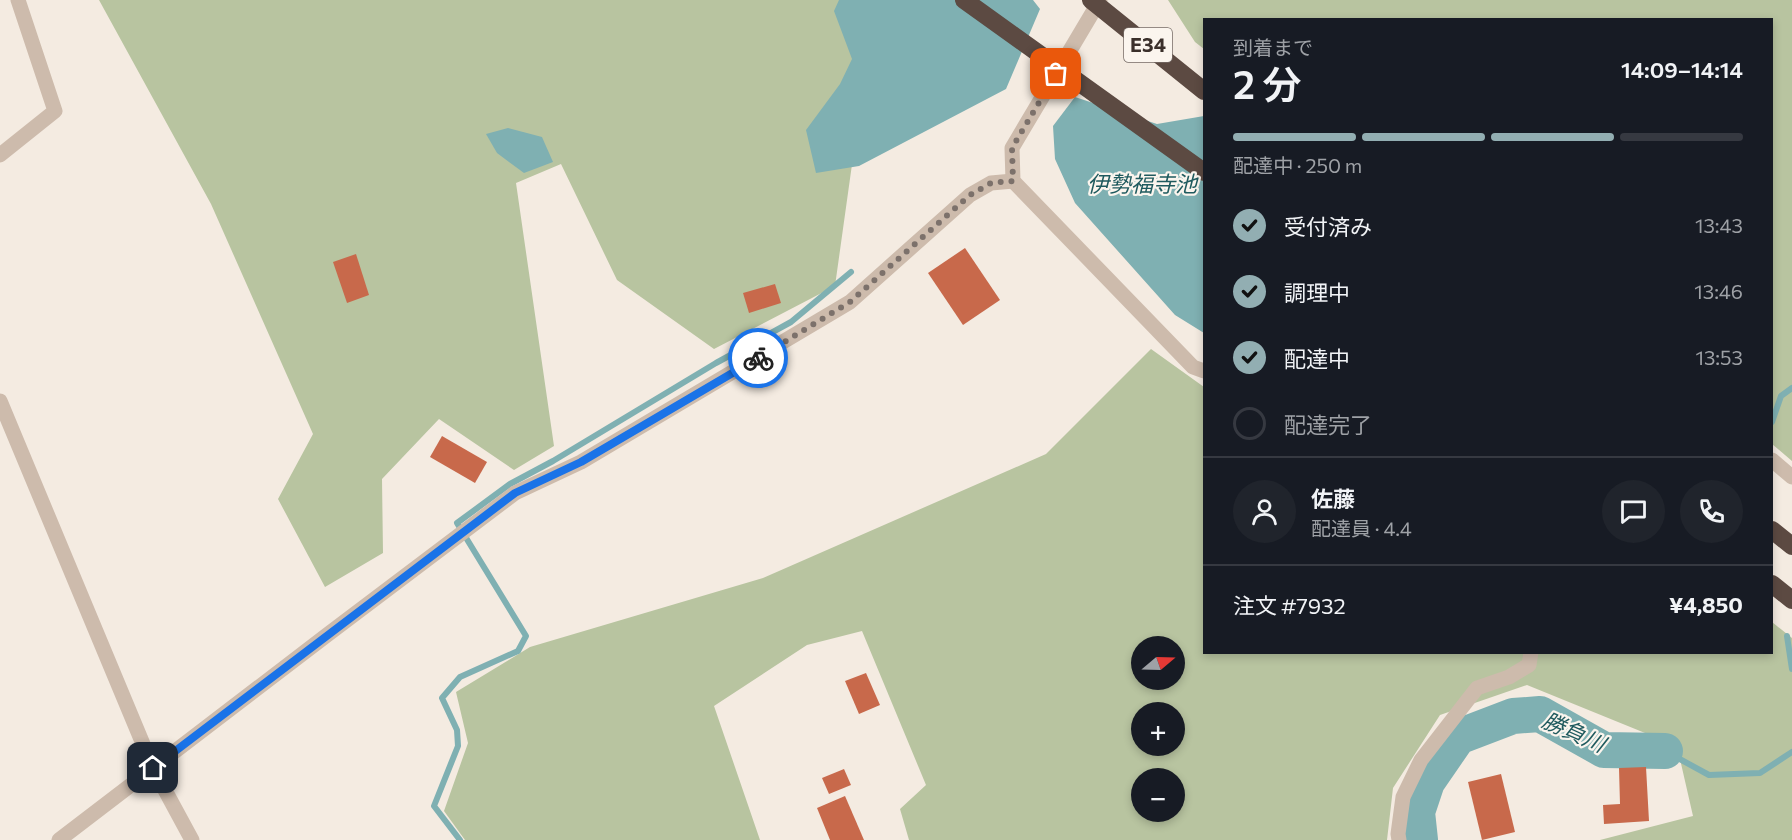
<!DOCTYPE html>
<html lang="ja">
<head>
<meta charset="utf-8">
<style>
	body { margin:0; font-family:Commissioner,"Noto Sans JP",sans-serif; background:#20242c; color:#f1f3f6; height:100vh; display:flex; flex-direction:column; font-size:22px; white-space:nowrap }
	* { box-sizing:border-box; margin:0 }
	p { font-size:20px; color:#9ea1a6 }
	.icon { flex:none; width:33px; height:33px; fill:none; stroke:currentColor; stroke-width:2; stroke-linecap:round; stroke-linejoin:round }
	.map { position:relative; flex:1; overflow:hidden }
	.details { position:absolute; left:1203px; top:18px; width:570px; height:636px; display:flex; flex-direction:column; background:#171b24; border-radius:0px; box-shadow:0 3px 9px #0003 }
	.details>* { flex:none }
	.needle { width:39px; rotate:71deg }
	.controls { position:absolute; left:1131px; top:636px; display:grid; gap:12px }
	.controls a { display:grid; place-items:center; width:54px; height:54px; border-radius:50%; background:#171b24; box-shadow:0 3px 9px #0003; font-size:30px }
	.pin { position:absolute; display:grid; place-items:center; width:51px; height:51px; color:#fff; margin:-26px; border-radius:12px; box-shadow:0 3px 9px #0006 }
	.courier { position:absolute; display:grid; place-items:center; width:60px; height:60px; margin:-30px; border:4px solid #1a73e8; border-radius:50%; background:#fff; color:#222; box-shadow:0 2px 8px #0007 }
	.headline em { font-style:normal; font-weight:600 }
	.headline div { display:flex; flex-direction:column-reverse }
	.headline { display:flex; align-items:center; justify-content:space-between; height:102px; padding:0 30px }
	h1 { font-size:39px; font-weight:600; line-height:45px }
	.bar { display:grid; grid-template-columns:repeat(4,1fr); gap:9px 6px; align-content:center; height:72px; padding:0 30px }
	.bar i { height:8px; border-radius:4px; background:#363941 }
	.bar .selected { background:#92aeb2 }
	.bar p { grid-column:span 4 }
	.line { display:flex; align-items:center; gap:15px; padding:0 30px; border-top:2px solid #363941 }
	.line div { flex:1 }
	.round { display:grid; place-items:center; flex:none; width:63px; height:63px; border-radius:32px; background:#20242c }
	ol { padding:0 30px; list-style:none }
	li { display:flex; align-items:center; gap:18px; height:66px }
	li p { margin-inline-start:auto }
	li .icon { padding:6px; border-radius:50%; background:#92aeb2; color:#111; stroke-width:4 }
	li:last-child { color:#9ea1a6 }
	li i { width:33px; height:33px; border:3px solid #363941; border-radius:50% }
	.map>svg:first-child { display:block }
	.green { fill:#b8c4a0; fill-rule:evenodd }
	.water { fill:#7fb0b2 }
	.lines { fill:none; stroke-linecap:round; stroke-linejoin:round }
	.stream { stroke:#7fb0b2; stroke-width:6 }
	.river { stroke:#7fb0b2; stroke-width:36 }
	.building { fill:#c8694b }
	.minor { stroke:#cdbbac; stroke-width:15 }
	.motorway { stroke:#5c4a42; stroke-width:18 }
	.motorway-bridge { stroke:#5c4a42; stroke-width:18 }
	.done { stroke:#7c716b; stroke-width:6; stroke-dasharray:0 10.8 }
	.route { stroke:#1a73e8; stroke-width:8 }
	.labels { text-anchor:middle; stroke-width:4.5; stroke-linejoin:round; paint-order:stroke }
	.shield { fill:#fbf5ee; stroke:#756b66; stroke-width:1.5 }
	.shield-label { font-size:20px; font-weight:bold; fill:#3b302b }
	.water-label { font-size:22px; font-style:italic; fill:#1f5a5e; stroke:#fbf5ee }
</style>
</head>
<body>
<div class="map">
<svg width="1792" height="840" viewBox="0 0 1792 840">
	<rect width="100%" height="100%" fill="#f4ebe1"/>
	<g class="green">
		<path d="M 99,0 L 875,0 L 835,286 L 714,349 L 617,280 L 561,164 L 516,183 L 554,446 L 514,470 L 439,419 L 382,479 L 383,553 L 325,587 L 278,499 L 313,434 L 211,204 Z"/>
		<path d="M 1168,0 L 1792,0 L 1792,461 L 1772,444 L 1772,20 L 1204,20 L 1204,49 L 1195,42 Z"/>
		<path d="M 1151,349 L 1204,387 L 1204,652 L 1772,652 L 1772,622 L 1792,638 L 1792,840 L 1600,840 L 1693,816 L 1677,746 L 1527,685 L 1440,715 L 1393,788 L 1387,840 L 909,840 L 900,809 L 926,785 L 862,631 L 807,645 L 714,706 L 760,840 L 465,840 L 444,811 L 468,743 L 456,692 L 530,647 L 763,578 L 1046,454 ZM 1142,646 L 1174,646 L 1174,680 L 1142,680 ZM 1142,712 L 1174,712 L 1174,746 L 1142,746 ZM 1142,778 L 1174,778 L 1174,812 L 1142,812 Z"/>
	</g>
	<g class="water">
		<path d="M 839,0 L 1033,0 L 1040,9 L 1006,89 L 859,166 L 816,173 L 806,130 L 840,84 L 852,59 L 834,11 Z"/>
		<path d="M 1075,97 L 1157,124 L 1204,116 L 1204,333 L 1175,315 L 1075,203 L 1055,159 L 1053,126 Z"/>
		<path d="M 508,128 L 542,137 L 553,162 L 524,173 L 497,153 L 486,134 Z"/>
	</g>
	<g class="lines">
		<g class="stream">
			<path d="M 1772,422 L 1781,396 L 1792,388"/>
			<path d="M 1787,636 L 1792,669"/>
			<path d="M 1665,751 L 1709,775 L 1760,773 L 1792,752"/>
			<path d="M 460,840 L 434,806 L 458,746 L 457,730 L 442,698 L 460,677 L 518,651 L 526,636 L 457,523 L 510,484 L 553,461 L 716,363 L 791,322 L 851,272"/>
		</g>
		<path class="river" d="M 1420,840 L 1417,812 L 1427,782 L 1458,737 L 1513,716 L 1540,714 L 1604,750 L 1665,751"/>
	</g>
	<g class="building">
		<path d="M 965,248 L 1000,300 L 963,325 L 928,273 Z"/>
		<path d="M 356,254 L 369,295 L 347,303 L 333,262 Z"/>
		<path d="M 775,284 L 781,303 L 749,313 L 743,293 Z"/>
		<path d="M 442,436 L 487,462 L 475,483 L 430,457 Z"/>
		<path d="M 866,673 L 880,705 L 859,714 L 845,681 Z"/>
		<path d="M 1646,767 L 1649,821 L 1604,824 L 1603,805 L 1620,804 L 1619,768 Z"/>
		<path d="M 844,769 L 851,785 L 829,794 L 822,778 Z"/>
		<path d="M 1501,774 L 1515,832 L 1482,840 L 1468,782 Z"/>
		<path d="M 845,796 L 864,840 L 830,840 L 817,808 Z"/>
	</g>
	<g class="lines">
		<g class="minor">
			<path d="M 1100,0 L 1012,148 L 1013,181 L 1193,367 L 1204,371"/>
			<path d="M 0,155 L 55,111 L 18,0"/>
			<path d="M 0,401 L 153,768 L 192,840"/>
			<path d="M 1772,460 L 1792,477"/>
			<path d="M 59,840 L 327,635 L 515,493 L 581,462 L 850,302 L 970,195 L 991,183 L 1013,181"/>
			<path d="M 1399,840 L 1398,834 L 1403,797 L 1421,760 L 1477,688 L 1509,677 L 1529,665 L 1531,652"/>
		</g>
		<g class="motorway">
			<path d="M 1772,530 L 1792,546"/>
			<path d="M 1772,584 L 1792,600"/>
		</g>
		<g class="motorway-bridge">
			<path d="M 964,0 L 1204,172"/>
			<path d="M 1091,0 L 1204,91"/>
		</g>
	</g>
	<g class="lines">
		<path class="done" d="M 758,358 L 850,302 L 970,195 L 991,183 L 1013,181 L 1012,148 L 1056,74"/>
		<path class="route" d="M 153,768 L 515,493 L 581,462 L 758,358"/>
	</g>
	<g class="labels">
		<rect class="shield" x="1124" y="28" width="48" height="34" rx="4.5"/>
		<g class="shield-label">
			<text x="1148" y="52">E34</text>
		</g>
		<g class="water-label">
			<text x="1142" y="192">伊勢福寺池</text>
			<text transform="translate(1574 732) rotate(24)" y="8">勝負川</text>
		</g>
	</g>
</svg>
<div class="controls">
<a><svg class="needle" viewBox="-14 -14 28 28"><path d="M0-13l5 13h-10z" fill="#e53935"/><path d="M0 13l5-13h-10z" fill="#9ea1a6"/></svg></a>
<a>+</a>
<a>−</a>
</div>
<div class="pin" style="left:1056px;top:74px;background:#ea580c"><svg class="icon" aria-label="bag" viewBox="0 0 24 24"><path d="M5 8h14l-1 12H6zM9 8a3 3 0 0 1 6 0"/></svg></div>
<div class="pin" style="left:153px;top:768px;background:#1f2937"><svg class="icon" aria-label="home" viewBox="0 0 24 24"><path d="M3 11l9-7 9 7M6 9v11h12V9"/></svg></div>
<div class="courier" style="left:758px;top:358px"><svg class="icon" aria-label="bike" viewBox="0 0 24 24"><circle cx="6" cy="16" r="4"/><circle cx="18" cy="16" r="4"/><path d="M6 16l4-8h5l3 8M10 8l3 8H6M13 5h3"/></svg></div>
<section class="details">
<div class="headline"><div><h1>2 分</h1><p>到着まで</p></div><em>14:09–14:14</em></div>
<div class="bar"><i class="selected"></i><i class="selected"></i><i class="selected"></i><i></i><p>配達中 · 250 m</p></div>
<ol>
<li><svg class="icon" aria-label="check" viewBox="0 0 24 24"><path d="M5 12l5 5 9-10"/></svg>受付済み<p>13:43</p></li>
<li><svg class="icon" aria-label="check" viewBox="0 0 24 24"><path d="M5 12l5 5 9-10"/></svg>調理中<p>13:46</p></li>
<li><svg class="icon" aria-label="check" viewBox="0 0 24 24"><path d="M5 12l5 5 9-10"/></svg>配達中<p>13:53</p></li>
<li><i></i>配達完了</li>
</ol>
<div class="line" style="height:108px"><a class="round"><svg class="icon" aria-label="person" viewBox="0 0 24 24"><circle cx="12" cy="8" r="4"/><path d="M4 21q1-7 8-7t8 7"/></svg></a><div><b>佐藤</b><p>配達員 · 4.4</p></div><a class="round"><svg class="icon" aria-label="chat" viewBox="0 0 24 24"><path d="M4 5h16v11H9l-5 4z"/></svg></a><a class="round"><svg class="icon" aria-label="phone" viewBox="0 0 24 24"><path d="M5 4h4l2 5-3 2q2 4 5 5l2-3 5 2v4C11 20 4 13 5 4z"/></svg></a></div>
<div class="line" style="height:78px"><div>注文 #7932</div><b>¥4,850</b></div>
</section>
</div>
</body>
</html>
